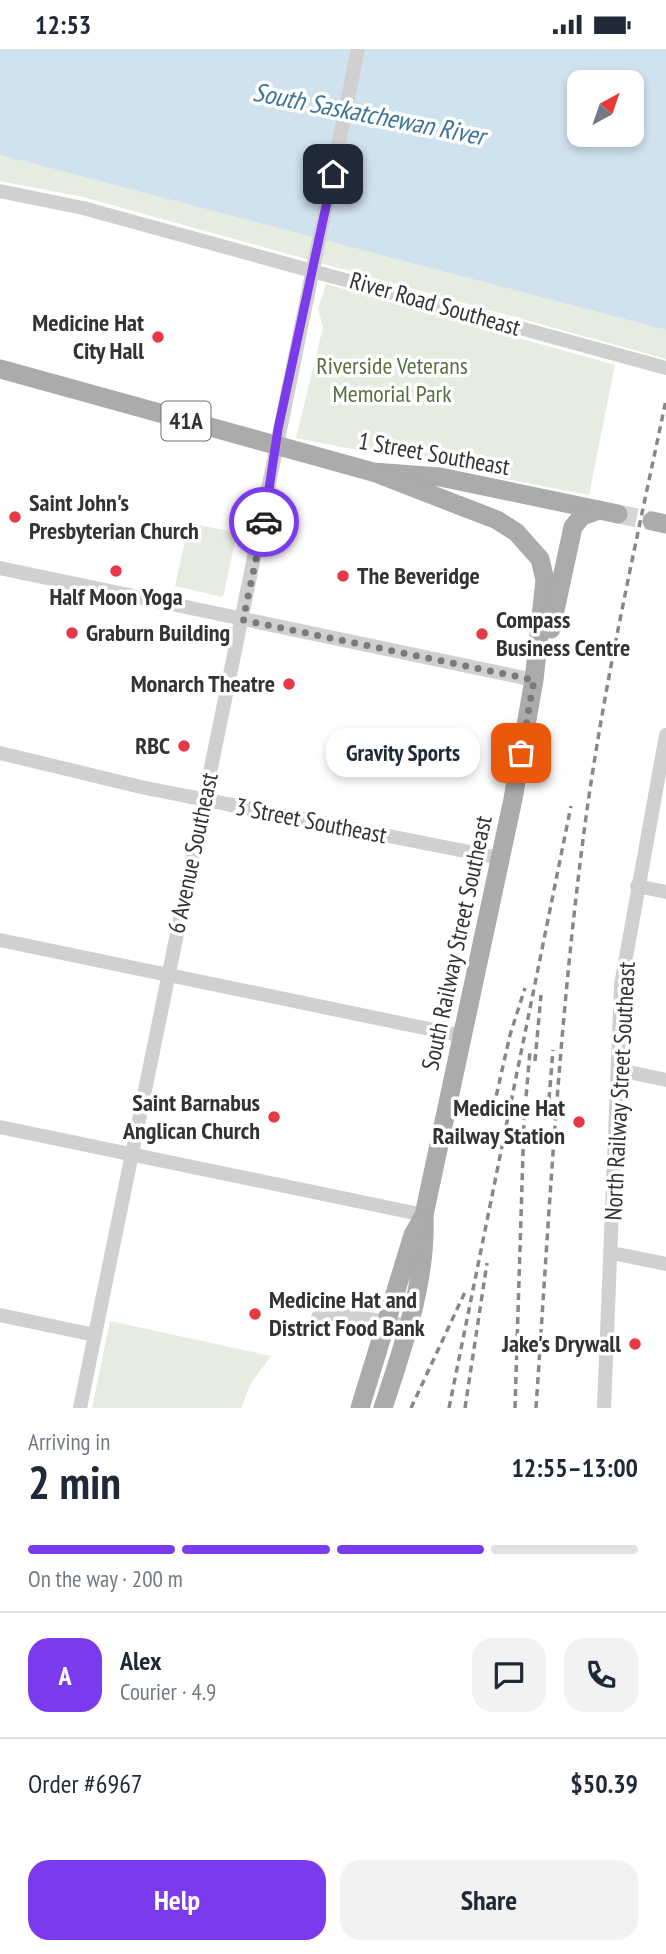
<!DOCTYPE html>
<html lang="en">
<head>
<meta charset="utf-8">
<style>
	body { margin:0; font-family:"PT Sans Narrow",sans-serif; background:#f2f2f3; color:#1f2937; height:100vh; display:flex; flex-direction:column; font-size:26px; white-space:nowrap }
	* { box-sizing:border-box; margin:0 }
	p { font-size:23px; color:#747a83 }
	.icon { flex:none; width:38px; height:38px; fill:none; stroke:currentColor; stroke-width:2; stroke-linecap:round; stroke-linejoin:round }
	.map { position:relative; height:1359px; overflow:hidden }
	.sheet { display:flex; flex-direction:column; background:#fff; flex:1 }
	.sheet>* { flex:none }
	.needle { width:46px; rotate:40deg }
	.controls { position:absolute; left:567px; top:21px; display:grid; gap:14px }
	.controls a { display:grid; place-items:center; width:77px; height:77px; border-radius:14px; background:#fff; box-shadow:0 4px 10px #0003; font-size:35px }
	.pin { position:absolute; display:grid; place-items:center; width:60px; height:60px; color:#fff; margin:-30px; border-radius:14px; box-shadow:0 4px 10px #0006 }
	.courier { position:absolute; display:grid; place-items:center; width:70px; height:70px; margin:-35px; border:5px solid #7c3aed; border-radius:50%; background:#fff; color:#222; box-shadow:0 2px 9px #0007 }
	.bubble { position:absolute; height:49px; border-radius:21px; background:#fff; box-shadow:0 4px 10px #0003; font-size:23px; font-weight:800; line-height:49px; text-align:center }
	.summary em { font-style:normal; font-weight:800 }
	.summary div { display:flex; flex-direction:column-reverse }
	.summary { display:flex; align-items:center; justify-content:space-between; height:119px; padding:0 28px }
	h1 { font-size:46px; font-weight:800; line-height:52px }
	.bar { display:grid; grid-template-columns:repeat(4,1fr); gap:10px 7px; align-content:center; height:84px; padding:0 28px }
	.bar i { height:9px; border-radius:5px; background:#e0e1e3 }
	.bar .on { background:#7c3aed }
	.bar p { grid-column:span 4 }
	.line { display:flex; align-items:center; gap:18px; padding:0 28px; border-top:2px solid #e0e1e3 }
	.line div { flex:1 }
	.round { display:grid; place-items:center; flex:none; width:74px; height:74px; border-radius:21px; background:#f2f2f3 }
	.action { display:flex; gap:14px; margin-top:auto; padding:14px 28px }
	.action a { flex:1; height:80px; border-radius:21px; background:#7c3aed; color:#fff; font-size:28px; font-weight:800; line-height:80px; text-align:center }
	.action a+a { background:#f2f2f3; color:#1f2937 }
	.status { display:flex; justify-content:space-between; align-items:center; height:49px; padding:0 35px; background:#fff; direction:ltr }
	.status svg { height:19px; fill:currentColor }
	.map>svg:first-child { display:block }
	.green { fill:#e6ecdf }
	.water { fill:#cfe2ee; fill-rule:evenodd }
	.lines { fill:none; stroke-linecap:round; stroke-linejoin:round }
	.major-tunnel { stroke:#d6d6d6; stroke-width:19; stroke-dasharray:19 10; stroke-linecap:butt }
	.minor { stroke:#d0d0d0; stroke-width:14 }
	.major { stroke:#ababab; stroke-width:19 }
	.rail { stroke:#888; stroke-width:3.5; stroke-dasharray:7 5; stroke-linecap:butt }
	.done { stroke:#7a7a7a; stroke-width:7; stroke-dasharray:0 12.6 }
	.route { stroke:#7c3aed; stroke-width:9 }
	.poi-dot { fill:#e63946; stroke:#fff; stroke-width:2.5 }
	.labels { text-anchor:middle; stroke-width:7; stroke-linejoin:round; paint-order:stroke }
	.shield { fill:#fff; stroke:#707070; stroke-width:2 }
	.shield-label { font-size:23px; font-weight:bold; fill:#333 }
	.street-label { font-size:24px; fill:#333; stroke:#fff }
	.poi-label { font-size:24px; font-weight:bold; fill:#333; stroke:#fff; text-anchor:end }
	.park-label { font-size:24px; fill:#56703f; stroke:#fff }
	.water-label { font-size:26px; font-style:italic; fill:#3f7597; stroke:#fff }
</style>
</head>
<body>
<div class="status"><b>12:53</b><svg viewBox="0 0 49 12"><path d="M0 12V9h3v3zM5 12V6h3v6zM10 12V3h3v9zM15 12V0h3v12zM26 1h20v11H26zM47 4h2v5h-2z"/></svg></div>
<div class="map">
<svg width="666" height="1359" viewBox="0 0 666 1359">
	<rect width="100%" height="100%" fill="#fff"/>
	<g class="green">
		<path d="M 0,106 L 666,281 L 666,310 L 83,148 L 0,132 Z"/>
		<path d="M 326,235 L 615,316 L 589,446 L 296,389 L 323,278 L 318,260 Z"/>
		<path d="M 189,474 L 237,484 L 223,548 L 175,537 Z"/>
		<path d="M 110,1272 L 271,1307 L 251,1334 L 241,1359 L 92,1359 Z"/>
	</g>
	<path class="water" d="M 0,0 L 666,0 L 666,281 L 0,106 ZM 579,33 L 632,33 L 632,86 L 579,86 Z"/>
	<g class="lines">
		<path class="major-tunnel" d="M 618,465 L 652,472"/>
		<g class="minor">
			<path d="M 0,142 L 83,159 L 666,319"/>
			<path d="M 0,519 L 534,631"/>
			<path d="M 0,704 L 141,738 L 500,809"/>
			<path d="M 637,837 L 666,843"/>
			<path d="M 0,891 L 463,987"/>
			<path d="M 619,1021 L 666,1031"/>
			<path d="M 0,1078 L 424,1166"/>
			<path d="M 612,1204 L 666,1215"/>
			<path d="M 0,1266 L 95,1286"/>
			<path d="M 318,1268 L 339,1265 L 409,1277"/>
			<path d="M 80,1359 L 358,0"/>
			<path d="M 604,1359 L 621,936 L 666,686"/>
		</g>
		<g class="major">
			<path d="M 0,320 L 373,423 L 440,428 L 618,465"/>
			<path d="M 373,423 L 497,471 L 516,483 L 540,510 L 545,531 L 534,631 L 513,750 L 424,1166 C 427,1231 403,1298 383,1359"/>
			<path d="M 652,472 L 666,475"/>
			<path d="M 551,580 L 573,478 L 582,467 L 599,461"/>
			<path d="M 360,1359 L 413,1186 L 422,1170"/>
		</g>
		<g class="rail">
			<path d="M 535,1012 L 541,946"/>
			<path d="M 549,1050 L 553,1001"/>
			<path d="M 491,1070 L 510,986 L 525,939"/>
			<path d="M 411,1359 L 465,1243"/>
			<path d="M 449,1359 L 571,757"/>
			<path d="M 465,1359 L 487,1214"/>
			<path d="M 515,1359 L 524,1072 L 530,1002"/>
			<path d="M 536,1359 C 549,1167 559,974 584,783 C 603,638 636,494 666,351"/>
		</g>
	</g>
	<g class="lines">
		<path class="done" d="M 264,473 L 243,571 L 534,631 L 521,704"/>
		<path class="route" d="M 264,473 L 278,380 L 333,125"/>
	</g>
	<g class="poi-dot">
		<circle cx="158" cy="288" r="7"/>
		<circle cx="15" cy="468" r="7"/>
		<circle cx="116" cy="522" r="7"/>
		<circle cx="343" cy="527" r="7"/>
		<circle cx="72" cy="584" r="7"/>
		<circle cx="482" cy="585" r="7"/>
		<circle cx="289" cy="635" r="7"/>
		<circle cx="184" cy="697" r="7"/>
		<circle cx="274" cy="1068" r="7"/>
		<circle cx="579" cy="1073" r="7"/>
		<circle cx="255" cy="1265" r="7"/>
		<circle cx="635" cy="1295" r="7"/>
	</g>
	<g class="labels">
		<rect class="shield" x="161.5" y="352.5" width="49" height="39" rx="5"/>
		<g class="shield-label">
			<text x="186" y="380">41A</text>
		</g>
		<g class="street-label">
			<text transform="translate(435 255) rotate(16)" y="8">River Road Southeast</text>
			<text transform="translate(434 405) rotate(10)" y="8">1 Street Southeast</text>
			<text transform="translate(311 772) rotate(11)" y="8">3 Street Southeast</text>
			<text transform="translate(193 804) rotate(-78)" y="8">6 Avenue Southeast</text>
			<text transform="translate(457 894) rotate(-78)" y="8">South Railway Street Southeast</text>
			<text transform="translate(620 1042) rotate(-87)" y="8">North Railway Street Southeast</text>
		</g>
		<g class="poi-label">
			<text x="144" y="282">Medicine Hat<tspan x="144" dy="28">City Hall</tspan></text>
			<text x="29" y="462" text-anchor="start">Saint John's<tspan x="29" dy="28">Presbyterian Church</tspan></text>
			<text x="357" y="535" text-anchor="start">The Beveridge</text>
			<text x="116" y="556" text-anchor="middle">Half Moon Yoga</text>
			<text x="496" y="579" text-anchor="start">Compass<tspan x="496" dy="28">Business Centre</tspan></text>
			<text x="86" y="592" text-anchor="start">Graburn Building</text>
			<text x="275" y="643">Monarch Theatre</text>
			<text x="170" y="705">RBC</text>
			<text x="260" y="1062">Saint Barnabus<tspan x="260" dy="28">Anglican Church</tspan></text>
			<text x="565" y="1067">Medicine Hat<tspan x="565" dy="28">Railway Station</tspan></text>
			<text x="269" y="1259" text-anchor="start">Medicine Hat and<tspan x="269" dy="28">District Food Bank</tspan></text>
			<text x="621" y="1303">Jake's Drywall</text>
		</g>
		<g class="park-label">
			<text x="392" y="325">Riverside Veterans<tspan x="392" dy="28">Memorial Park</tspan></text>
		</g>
		<g class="water-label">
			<text transform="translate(369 65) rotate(11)" y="9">South Saskatchewan River</text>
		</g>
	</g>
</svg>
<div class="controls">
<a><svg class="needle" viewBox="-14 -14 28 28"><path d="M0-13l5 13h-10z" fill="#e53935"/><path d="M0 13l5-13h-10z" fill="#747a83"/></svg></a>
</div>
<div class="pin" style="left:521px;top:704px;background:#ea580c"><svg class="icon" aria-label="bag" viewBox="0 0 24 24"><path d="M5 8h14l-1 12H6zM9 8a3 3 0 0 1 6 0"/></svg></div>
<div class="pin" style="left:333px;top:125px;background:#1f2937"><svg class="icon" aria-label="home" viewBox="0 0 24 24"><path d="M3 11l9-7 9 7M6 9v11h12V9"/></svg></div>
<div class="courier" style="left:264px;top:473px"><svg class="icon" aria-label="car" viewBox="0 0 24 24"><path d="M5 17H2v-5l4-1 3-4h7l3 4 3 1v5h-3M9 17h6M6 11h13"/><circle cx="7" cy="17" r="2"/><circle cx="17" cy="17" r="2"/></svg></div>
<div class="bubble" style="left:326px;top:679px;width:154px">Gravity Sports</div>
</div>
<section class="sheet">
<div class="summary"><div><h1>2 min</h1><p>Arriving in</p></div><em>12:55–13:00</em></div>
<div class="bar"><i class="on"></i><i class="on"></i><i class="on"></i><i></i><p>On the way · 200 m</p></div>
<div class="line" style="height:126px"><b class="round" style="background:#7c3aed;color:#fff">A</b><div><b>Alex</b><p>Courier · 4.9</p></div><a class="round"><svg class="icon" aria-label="chat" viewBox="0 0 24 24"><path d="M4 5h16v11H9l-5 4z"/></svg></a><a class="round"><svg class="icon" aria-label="phone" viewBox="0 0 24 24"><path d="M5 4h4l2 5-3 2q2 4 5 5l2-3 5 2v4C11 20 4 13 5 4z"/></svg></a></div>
<div class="line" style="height:91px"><div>Order #6967</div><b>$50.39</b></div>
<div class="action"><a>Help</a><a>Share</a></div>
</section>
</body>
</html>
